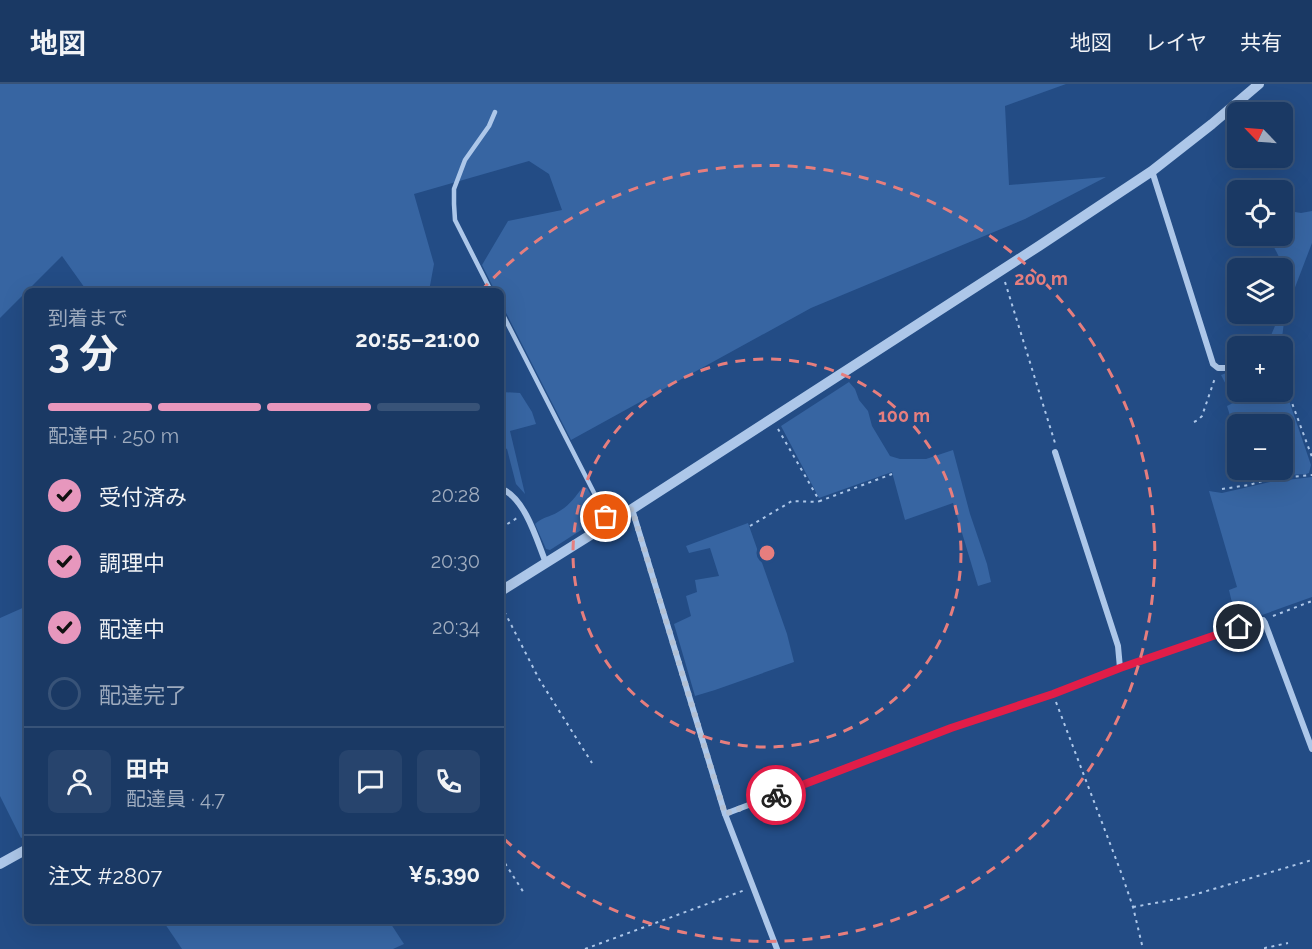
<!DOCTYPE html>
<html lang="ja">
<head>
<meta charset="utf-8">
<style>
	body { margin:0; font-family:Raleway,"Noto Sans JP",sans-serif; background:#27446d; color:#f1f3f6; height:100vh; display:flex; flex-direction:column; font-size:22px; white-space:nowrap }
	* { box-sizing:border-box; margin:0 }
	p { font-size:20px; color:#9facbf }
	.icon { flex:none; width:33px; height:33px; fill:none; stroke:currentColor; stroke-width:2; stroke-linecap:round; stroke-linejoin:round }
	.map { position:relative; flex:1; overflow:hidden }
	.sheet { position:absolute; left:24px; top:204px; width:480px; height:636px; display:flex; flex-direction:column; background:#1a3964; border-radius:9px; box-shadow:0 6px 24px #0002,0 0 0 2px #385378 }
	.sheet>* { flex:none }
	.needle { width:39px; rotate:295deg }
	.buttons { position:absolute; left:1227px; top:18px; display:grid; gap:12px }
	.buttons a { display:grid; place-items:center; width:66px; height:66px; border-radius:9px; background:#1a3964; box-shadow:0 6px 24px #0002,0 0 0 2px #385378; font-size:30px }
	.pin { position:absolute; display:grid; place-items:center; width:51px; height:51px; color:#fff; margin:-26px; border:3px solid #fff; border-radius:50%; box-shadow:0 2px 6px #0007 }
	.courier { position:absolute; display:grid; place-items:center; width:60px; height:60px; margin:-30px; border:4px solid #e11d48; border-radius:50%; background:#fff; color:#222; box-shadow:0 2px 8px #0007 }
	.head em { font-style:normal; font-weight:700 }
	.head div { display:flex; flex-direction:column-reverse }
	.head { display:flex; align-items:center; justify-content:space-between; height:102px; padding:0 24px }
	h1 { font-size:39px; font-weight:700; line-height:45px }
	.bar { display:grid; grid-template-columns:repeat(4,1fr); gap:9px 6px; align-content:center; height:72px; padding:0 24px }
	.bar i { height:8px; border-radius:4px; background:#385378 }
	.bar .selected { background:#e797bd }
	.bar p { grid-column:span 4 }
	.line { display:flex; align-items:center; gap:15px; padding:0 24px; border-top:2px solid #385378 }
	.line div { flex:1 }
	.round { display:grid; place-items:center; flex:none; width:63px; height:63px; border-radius:9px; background:#27446d }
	ol { padding:0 24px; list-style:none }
	li { display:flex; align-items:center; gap:18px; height:66px }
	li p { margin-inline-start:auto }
	li .icon { padding:6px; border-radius:50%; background:#e797bd; color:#111; stroke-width:4 }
	li:last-child { color:#9facbf }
	li i { width:33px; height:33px; border:3px solid #385378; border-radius:50% }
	header { display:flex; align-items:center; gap:36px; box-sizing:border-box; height:84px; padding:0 30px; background:#1a3964; border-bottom:2px solid #385378 }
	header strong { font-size:28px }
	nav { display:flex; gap:33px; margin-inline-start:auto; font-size:21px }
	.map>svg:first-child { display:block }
	.green { fill:#3765a2 }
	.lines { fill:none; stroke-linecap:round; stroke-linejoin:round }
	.path { stroke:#adc7e9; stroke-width:2; stroke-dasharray:3 4.5; stroke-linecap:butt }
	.service { stroke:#adc7e9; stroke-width:4.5 }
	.minor { stroke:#adc7e9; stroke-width:6 }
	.tertiary { stroke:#adc7e9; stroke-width:10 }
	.done { stroke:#b2c0d4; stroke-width:6; stroke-dasharray:0 10.8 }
	.route { stroke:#e11d48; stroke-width:8 }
	.ring { fill:none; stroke:#e67e7e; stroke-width:3; stroke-dasharray:10 8 }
	.centre { fill:#e67e7e; stroke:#234c85; stroke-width:3 }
	.ring-label { font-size:18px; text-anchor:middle; font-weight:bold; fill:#e67e7e; stroke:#234c85; stroke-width:4.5; stroke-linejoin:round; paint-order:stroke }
</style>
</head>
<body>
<header>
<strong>地図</strong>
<nav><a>地図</a><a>レイヤ</a><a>共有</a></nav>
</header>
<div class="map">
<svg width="1312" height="865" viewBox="0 0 1312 865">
	<rect width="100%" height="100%" fill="#234c85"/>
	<g class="green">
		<path d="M 0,0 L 1066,0 L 1005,22 L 1009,101 L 1106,93 L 1025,135 L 811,224 L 571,356 L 501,219 L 501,207 L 495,207 L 482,181 L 508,137 L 562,126 L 549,90 L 529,77 L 414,110 L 434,180 L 429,207 L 87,207 L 62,172 L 0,234 Z"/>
		<path d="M 1283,126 L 1301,129 L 1312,127 L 1312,159 L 1289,219 L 1284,238 L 1281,262 L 1269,262 C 1269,251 1277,241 1279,230 L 1282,230 C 1282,218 1286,206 1285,195 C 1283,180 1276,162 1265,152 L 1282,152 Z"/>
		<path d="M 1237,285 L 1238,308 L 1282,308 L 1283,299 L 1311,381 L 1309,389 L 1306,390 L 1269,392 L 1252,397 L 1248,386 L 1282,386 L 1282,340 L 1238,340 L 1237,354 L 1227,322 L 1235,318 L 1221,291 Z"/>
		<path d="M 849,298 L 855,305 L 859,316 L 868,327 L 872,342 L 890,372 L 900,375 L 926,375 L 953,366 L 970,430 L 987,480 L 991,498 L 978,502 L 953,419 L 905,436 L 892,388 L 819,414 L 781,342 Z"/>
		<path d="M 501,308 L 520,309 L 532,328 L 536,340 L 510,347 L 525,410 L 516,400 L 507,365 L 501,362 Z"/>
		<path d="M 1312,393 L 1312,513 L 1237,540 L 1229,506 L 1237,503 L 1209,407 L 1222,409 L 1270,398 Z"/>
		<path d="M 583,403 L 587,404 L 603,432 L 550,466 L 546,465 L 535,440 C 542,433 550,433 558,428 C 569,422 575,413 583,403 Z"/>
		<path d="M 748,439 L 787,550 L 794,578 L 715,606 L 695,612 L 674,540 L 691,532 L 686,512 L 697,508 L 695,496 L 719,492 L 710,464 L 689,469 L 686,462 Z"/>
		<path d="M 27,522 L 27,656 L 22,660 L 27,669 L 27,751 L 21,754 L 0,712 L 0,534 Z"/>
		<path d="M 163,837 L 389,837 L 404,860 L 393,865 L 182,865 Z"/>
	</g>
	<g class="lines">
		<g class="path">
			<path d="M 1005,198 L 1055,359"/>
			<path d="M 1282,292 L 1312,373"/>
			<path d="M 1194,338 L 1198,336 L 1202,332 L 1215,294"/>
			<path d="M 778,345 L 819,416 L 820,417 L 892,390"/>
			<path d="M 1222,405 L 1249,401 L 1269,395 L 1312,391"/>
			<path d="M 750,442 L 792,417 L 817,418 L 820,417"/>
			<path d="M 501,444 L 517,434"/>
			<path d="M 501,521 L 539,595 L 592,679"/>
			<path d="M 1273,532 L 1312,517"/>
			<path d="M 1056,618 L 1122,791 L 1133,823 L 1143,865"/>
			<path d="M 501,773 L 524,809"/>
			<path d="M 1133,823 L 1183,814 L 1312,776"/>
			<path d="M 585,865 L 745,806"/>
			<path d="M 1265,865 L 1265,864 L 1288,859"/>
		</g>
		<g class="service">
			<path d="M 491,207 L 455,136 L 454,120 L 454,105 L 465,76 L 489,42 L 495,28"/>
			<path d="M 501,227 L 609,438"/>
		</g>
		<g class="minor">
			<path d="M 1152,87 L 1213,280 L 1218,284 L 1225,284"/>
			<path d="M 1055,368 L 1118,562 L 1120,584"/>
			<path d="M 504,406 C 526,417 537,457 546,479"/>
			<path d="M 632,425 L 725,730 L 777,865"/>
			<path d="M 725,730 L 951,644 L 1053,610 L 1120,584 L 1258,537 L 1263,536 L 1265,539 L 1312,665"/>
		</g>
		<g class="tertiary">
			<path d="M 501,507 L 632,425 L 1039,162 L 1152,87 L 1212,40 L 1259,0"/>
			<path d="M 0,780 L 27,765"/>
		</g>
	</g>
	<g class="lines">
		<path class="done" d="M 606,433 L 610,439 L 632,425 L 725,730 L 776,711"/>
		<path class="route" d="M 776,711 L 951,644 L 1053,610 L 1120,584 L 1239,543"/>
	</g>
	<g class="ring">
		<circle cx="767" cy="469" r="194"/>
		<path d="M481 207A388 388 0 1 1 502 753"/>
	</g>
	<circle cx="767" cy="469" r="9" class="centre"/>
	<g class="ring-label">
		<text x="1041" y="201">200 m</text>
		<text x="904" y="338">100 m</text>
	</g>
</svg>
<div class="buttons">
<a><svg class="needle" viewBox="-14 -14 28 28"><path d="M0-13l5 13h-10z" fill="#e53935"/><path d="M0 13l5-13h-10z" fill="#9facbf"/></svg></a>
<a><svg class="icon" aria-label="locate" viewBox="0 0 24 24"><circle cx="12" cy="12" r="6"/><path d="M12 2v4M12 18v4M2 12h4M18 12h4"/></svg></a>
<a><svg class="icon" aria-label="layers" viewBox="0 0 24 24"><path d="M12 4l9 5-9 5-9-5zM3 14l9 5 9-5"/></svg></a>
<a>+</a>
<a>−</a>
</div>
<div class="pin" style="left:606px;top:433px;background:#ea580c"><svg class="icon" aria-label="bag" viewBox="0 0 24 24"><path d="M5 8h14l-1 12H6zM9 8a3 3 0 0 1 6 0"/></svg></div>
<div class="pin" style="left:1239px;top:543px;background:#1f2937"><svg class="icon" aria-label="home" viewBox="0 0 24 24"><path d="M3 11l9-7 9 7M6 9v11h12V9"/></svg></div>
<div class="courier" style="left:776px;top:711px"><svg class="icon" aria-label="bike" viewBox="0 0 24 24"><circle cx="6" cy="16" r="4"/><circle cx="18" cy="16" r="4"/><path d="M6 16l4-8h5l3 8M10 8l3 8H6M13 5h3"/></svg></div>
<section class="sheet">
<div class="head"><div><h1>3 分</h1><p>到着まで</p></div><em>20:55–21:00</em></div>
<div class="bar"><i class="selected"></i><i class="selected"></i><i class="selected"></i><i></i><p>配達中 · 250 m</p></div>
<ol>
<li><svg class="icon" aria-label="check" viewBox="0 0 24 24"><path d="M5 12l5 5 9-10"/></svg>受付済み<p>20:28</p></li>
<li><svg class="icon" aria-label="check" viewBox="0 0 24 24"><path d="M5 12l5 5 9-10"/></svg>調理中<p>20:30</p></li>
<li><svg class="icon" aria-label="check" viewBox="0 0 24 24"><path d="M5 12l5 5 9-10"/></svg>配達中<p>20:34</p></li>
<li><i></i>配達完了</li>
</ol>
<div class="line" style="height:108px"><a class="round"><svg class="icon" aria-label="person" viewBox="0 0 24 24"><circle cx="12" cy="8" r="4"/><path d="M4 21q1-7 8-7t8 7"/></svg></a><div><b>田中</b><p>配達員 · 4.7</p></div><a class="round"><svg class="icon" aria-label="chat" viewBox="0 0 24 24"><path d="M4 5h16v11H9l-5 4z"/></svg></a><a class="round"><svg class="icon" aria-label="phone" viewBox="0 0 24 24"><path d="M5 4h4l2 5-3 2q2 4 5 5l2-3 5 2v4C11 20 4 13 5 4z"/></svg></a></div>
<div class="line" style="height:78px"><div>注文 #2807</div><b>¥5,390</b></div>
</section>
</div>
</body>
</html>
